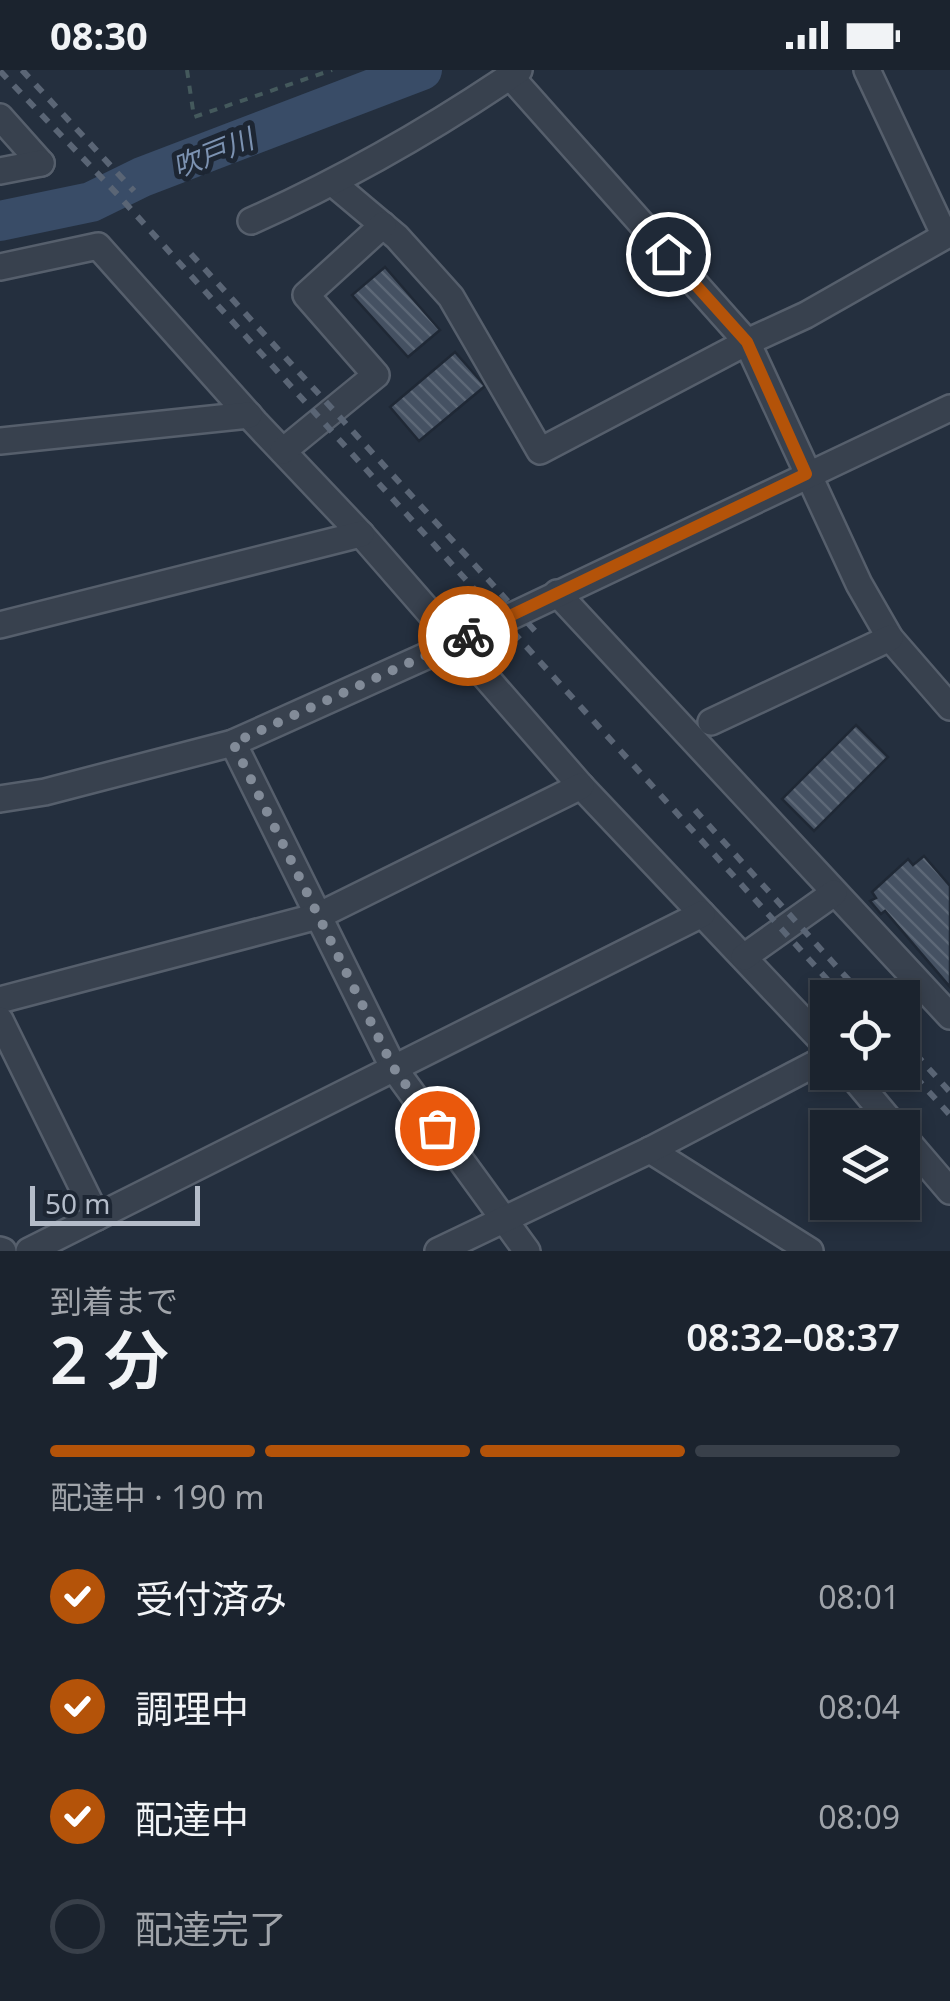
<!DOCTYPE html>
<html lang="ja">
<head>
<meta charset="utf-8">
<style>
	body { margin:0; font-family:"Noto Sans","Noto Sans JP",sans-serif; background:#282f3a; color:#f1f3f6; height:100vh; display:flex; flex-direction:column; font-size:38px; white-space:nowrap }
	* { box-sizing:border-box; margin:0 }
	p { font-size:32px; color:#a0a4aa }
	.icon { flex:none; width:55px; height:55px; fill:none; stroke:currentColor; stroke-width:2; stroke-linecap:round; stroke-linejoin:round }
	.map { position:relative; height:1181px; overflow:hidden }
	.sheet { display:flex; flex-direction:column; background:#1b232e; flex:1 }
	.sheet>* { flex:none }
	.controls { position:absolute; left:810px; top:910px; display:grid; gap:20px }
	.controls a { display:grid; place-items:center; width:110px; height:110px; border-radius:0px; background:#1b232e; box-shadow:0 5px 15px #0003,0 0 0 2px #39404a; font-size:50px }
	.scale { position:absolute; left:30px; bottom:25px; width:170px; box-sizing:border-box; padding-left:10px; border:5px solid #b4bcc9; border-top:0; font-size:28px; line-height:35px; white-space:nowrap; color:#b4bcc9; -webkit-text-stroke:8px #1d2633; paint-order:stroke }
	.pin { position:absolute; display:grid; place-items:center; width:85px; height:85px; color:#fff; margin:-42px; border:5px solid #fff; border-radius:50%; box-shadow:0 2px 10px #0007 }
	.courier { position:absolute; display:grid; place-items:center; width:100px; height:100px; margin:-50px; border:8px solid #b45309; border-radius:50%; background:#fff; color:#222; box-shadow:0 2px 12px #0007 }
	.head em { font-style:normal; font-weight:600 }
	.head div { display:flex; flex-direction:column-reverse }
	.head { display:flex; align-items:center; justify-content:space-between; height:170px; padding:0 50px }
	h1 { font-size:65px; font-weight:600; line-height:75px }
	.bar { display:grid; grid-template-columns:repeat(4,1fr); gap:15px 10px; align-content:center; height:120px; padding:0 50px }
	.bar i { height:12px; border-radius:8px; background:#39404a }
	.bar .active { background:#b45309 }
	.bar p { grid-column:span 4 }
	ol { padding:0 50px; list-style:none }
	li { display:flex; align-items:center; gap:30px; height:110px }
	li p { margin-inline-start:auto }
	li .icon { padding:10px; border-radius:50%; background:#b45309; color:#fff; stroke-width:4 }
	li:last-child { color:#a0a4aa }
	li i { width:55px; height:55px; border:5px solid #39404a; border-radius:50% }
	.status { display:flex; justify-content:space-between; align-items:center; height:70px; padding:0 50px; background:#1b232e; direction:ltr }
	.status svg { height:28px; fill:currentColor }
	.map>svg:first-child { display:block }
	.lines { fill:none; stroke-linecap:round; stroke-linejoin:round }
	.river { stroke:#394c67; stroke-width:40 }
	.building { fill:url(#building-back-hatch); stroke:#1f2835; stroke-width:2.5 }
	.minor-casing { stroke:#565f6c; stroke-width:30 }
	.path { stroke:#44595c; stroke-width:4; stroke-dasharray:8 8; stroke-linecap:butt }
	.minor { stroke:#38414e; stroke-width:25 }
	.rail { stroke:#5a6575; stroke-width:6; stroke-dasharray:10 10; stroke-linecap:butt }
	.done { stroke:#828b98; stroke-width:10; stroke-dasharray:0 18 }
	.route { stroke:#b45309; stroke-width:12 }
	.labels { text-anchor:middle; stroke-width:10; stroke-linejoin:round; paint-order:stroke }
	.water-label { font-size:28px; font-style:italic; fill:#7c92b1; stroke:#1d2633 }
</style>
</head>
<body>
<div class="status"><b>08:30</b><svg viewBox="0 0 49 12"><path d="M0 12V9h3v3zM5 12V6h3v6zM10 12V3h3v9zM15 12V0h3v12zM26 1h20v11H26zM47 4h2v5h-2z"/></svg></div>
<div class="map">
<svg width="950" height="1181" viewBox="0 0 950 1181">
	<defs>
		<pattern id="building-back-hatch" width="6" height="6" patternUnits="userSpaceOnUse" patternTransform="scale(2.5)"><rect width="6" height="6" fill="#455162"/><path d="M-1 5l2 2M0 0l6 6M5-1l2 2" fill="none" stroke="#5d6877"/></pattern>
	</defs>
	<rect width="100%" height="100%" fill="#242f3e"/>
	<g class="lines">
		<path class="river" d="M 0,151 L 91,132 L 142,107 L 422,0"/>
	</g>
	<g class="building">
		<path d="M 385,197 L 440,260 L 408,287 L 352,225 Z"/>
		<path d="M 455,282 L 485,316 L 419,371 L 390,337 Z"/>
		<path d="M 856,655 L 888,687 L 814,761 L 782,729 Z"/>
		<path d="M 924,786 L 950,816 L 950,917 L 885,841 L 881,844 L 870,831 L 876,828 L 872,822 L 908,789 L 913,795 Z"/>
	</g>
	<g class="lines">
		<defs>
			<g id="minor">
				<path d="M 510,6 L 747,272 L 859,514 L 890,568 L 950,637"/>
				<path d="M 0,47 L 41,93"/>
				<path d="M 0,101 L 41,93"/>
				<path d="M 334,114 L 397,167 L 451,227 L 540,381 L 747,272 L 806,245 L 945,166 L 867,0"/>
				<path d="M 251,151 C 345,109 434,58 519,0"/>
				<path d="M 0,197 L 98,176 L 255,352 L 361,464 L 581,716 L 828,977"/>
				<path d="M 0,371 L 249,345"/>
				<path d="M 283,381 L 376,305 L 306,225 L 383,155"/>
				<path d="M 557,523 L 950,946"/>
				<path d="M 0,555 L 361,464"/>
				<path d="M 711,652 L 890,568"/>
				<path d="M 233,673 L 393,997 L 527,1181"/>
				<path d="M 0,729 L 45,722 L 233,673 L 455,573 L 950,338"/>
				<path d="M 744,887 L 834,823"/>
				<path d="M 0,930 L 318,846 L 581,716"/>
				<path d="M 0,950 L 97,1147"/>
				<path d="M 849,1002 L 896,1058"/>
				<path d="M 902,1065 L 950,1121"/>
				<path d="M 650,1080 L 810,1181"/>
				<path d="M 0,1180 L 3,1181"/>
				<path d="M 29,1181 L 702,844"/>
				<path d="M 438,1181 L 650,1080 L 828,987"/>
			</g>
		</defs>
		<use href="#minor" class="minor-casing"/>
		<path class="path" d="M 187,0 L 194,47 L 332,0"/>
		<use href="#minor" class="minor"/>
		<g class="rail">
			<path d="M 22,0 L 134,121"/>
			<path d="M 0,1 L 118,125 L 844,928"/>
			<path d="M 191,184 L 535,561"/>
			<path d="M 695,740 L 865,928"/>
			<path d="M 902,969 L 950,1022"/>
			<path d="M 902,992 L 950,1045"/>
		</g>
	</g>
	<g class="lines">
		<path class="done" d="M 437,1058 L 393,997 L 233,673 L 468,566"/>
		<path class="route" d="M 468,566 L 806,404 L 747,272 L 668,184"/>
	</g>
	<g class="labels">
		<g class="water-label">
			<text transform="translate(213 83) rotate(-22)" y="10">吹戸川</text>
		</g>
	</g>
</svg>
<div class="controls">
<a><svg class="icon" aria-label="locate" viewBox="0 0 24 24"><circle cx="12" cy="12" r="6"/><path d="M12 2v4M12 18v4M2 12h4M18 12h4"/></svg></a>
<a><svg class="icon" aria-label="layers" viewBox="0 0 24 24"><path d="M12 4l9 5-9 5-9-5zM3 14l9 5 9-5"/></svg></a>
</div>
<div class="scale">50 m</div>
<div class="pin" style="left:437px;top:1058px;background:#ea580c"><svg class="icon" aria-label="bag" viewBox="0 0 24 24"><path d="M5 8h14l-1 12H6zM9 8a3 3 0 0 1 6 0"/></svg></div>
<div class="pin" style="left:668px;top:184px;background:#1f2937"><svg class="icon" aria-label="home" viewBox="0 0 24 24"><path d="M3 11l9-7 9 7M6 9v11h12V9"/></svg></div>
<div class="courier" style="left:468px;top:566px"><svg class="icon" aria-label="bike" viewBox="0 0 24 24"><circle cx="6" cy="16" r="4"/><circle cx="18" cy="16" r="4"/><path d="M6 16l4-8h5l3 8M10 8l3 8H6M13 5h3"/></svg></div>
</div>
<section class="sheet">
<div class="head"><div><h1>2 分</h1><p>到着まで</p></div><em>08:32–08:37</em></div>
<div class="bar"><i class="active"></i><i class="active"></i><i class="active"></i><i></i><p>配達中 · 190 m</p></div>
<ol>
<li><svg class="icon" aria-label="check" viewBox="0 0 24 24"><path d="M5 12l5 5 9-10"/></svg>受付済み<p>08:01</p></li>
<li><svg class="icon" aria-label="check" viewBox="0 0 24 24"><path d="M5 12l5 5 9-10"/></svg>調理中<p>08:04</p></li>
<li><svg class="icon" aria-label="check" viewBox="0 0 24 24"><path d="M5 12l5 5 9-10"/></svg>配達中<p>08:09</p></li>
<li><i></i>配達完了</li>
</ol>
</section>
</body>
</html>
